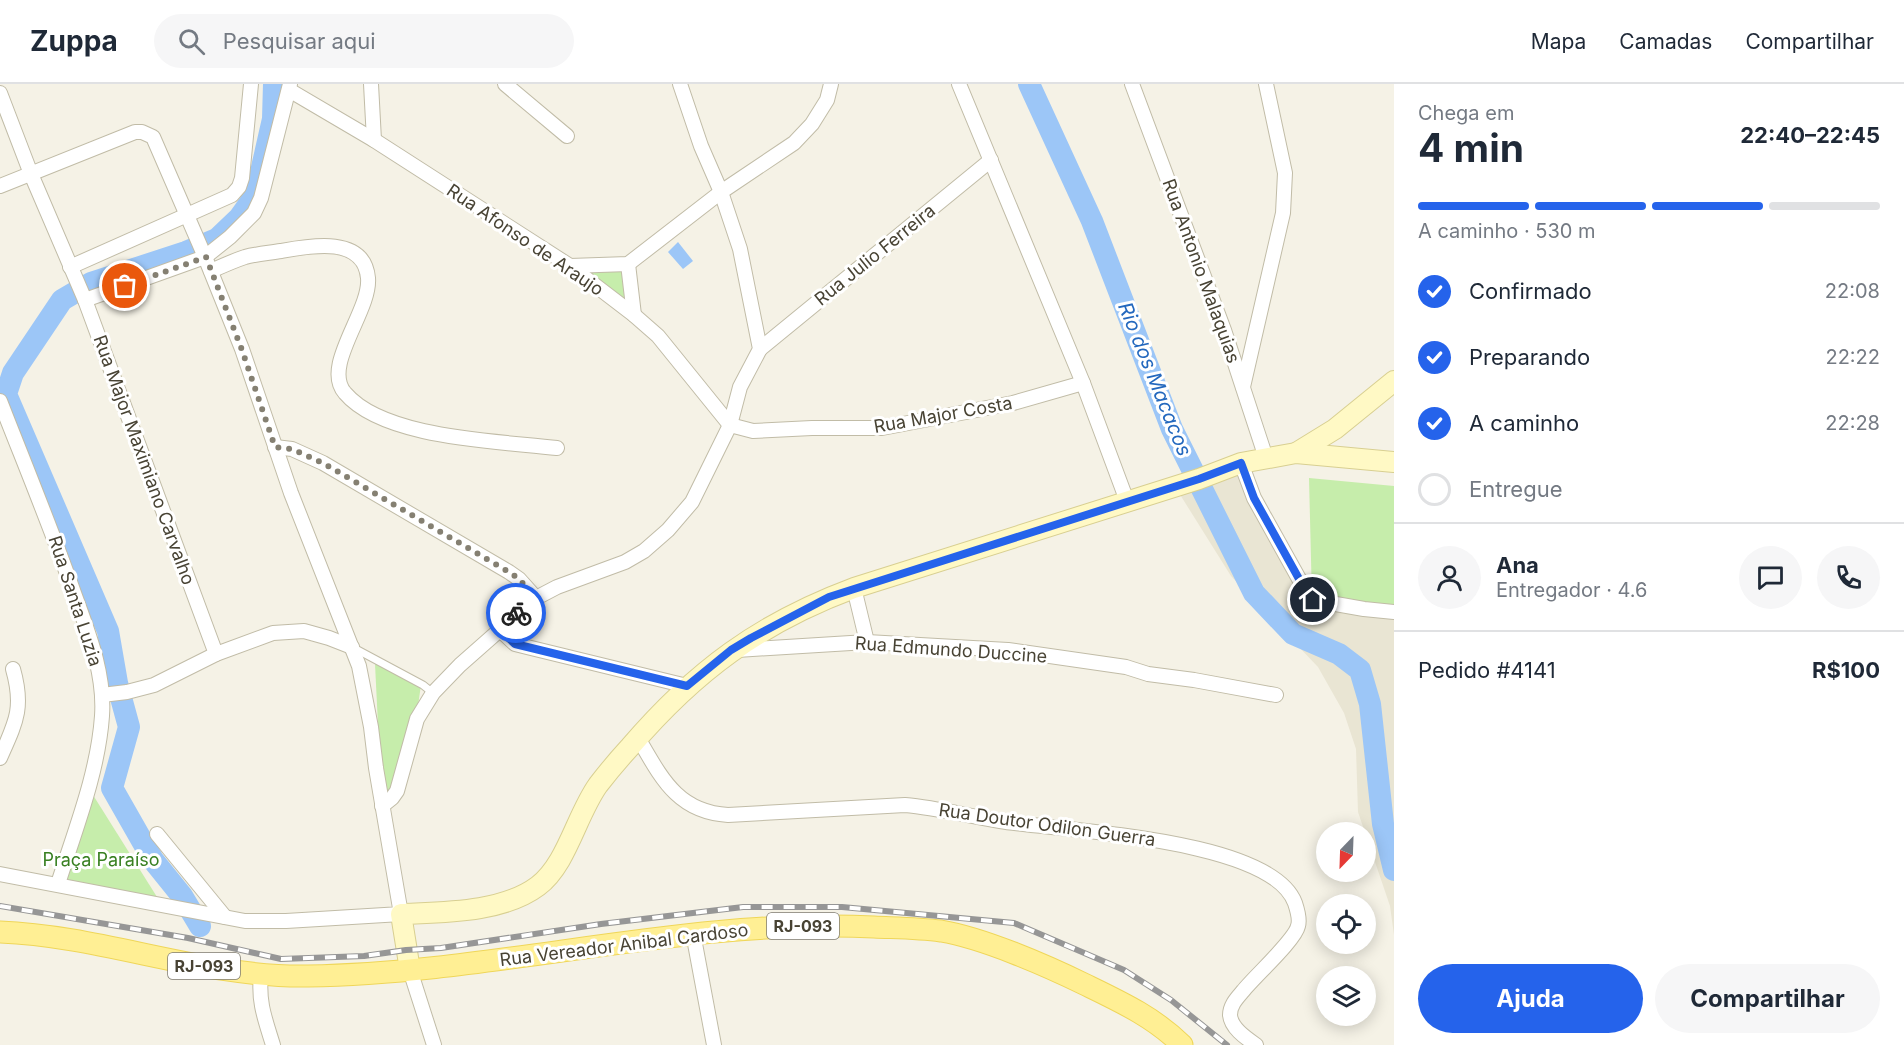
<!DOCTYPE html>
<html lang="pt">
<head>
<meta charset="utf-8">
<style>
	body { margin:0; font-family:Inter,sans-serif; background:#f6f6f7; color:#1f2937; height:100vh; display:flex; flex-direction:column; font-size:22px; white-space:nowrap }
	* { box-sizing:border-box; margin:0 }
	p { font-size:20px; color:#747a83 }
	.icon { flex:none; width:33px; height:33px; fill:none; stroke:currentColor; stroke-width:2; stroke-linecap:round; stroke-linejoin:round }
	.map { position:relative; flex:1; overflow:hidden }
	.panel { display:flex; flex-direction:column; background:#fff; width:510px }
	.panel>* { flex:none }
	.needle { width:39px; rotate:203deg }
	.controls { position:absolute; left:1316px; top:738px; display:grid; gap:12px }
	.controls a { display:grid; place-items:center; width:60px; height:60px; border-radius:50%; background:#fff; box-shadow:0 3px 15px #0003; font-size:30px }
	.pin { position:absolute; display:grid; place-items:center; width:51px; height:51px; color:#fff; margin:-26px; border:3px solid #fff; border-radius:50%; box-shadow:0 2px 6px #0007 }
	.courier { position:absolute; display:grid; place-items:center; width:60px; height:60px; margin:-30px; border:4px solid #2563eb; border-radius:50%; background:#fff; color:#222; box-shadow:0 2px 8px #0007 }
	.head em { font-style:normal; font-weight:700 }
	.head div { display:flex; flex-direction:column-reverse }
	.head { display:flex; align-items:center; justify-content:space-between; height:102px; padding:0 24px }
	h1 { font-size:39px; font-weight:700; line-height:45px }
	.bar { display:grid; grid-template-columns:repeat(4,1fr); gap:9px 6px; align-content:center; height:72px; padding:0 24px }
	.bar i { height:8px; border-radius:4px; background:#e0e1e3 }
	.bar .selected { background:#2563eb }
	.bar p { grid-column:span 4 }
	.line { display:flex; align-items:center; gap:15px; padding:0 24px; border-top:2px solid #e0e1e3 }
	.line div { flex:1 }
	.round { display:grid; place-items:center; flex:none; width:63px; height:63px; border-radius:32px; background:#f6f6f7 }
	ol { padding:0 24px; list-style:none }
	li { display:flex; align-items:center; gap:18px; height:66px }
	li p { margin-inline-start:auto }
	li .icon { padding:6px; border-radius:50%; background:#2563eb; color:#fff; stroke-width:4 }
	li:last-child { color:#747a83 }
	li i { width:33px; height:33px; border:3px solid #e0e1e3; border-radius:50% }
	.button { display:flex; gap:12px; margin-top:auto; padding:12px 24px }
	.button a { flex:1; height:69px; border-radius:36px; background:#2563eb; color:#fff; font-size:24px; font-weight:700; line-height:69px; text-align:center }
	.button a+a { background:#f6f6f7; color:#1f2937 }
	header { display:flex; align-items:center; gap:36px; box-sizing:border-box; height:84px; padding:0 30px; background:#fff; border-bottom:2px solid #e0e1e3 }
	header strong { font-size:28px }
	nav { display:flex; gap:33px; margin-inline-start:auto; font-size:21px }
	.search { width:420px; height:54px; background:#f6f6f7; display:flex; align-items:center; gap:15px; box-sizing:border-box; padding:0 21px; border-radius:33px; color:#747a83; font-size:22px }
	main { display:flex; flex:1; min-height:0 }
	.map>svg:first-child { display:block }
	.residential { fill:#e9e5d3 }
	.green { fill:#c6edab }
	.water { fill:#9cc6f7 }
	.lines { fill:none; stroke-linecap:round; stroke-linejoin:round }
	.river { stroke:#9cc6f7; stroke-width:22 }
	.lane-casing { stroke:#c1bca7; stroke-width:9 }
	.street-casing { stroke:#c1bca7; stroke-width:16 }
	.secondary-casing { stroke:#d8cf91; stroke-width:22 }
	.primary-casing { stroke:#efd659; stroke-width:23 }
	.lane { stroke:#fff; stroke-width:7 }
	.street { stroke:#fff; stroke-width:14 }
	.secondary { stroke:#fff9c5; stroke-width:20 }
	.primary { stroke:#ffef94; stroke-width:21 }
	.rail-casing { stroke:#969696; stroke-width:6 }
	.rail { stroke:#fff; stroke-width:4; stroke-dasharray:11; stroke-linecap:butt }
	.done { stroke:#858072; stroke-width:6; stroke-dasharray:0 10.8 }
	.route { stroke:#2563eb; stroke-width:8 }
	.labels { text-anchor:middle; stroke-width:6; stroke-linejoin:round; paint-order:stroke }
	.shield { fill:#fff; stroke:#7f7b71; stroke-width:1.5 }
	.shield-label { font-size:16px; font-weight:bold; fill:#484334 }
	.street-label { font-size:18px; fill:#484334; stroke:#fff }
	.park-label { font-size:18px; fill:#398022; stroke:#fff }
	.water-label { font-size:20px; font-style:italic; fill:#2368be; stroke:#fff }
</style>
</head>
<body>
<header>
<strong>Zuppa</strong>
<div class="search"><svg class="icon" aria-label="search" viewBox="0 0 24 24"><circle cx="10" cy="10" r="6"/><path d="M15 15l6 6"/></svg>Pesquisar aqui</div>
<nav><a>Mapa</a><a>Camadas</a><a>Compartilhar</a></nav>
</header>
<main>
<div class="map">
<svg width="1394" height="961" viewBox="0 0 1394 961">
	<rect width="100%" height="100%" fill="#f5f2e6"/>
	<path class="residential" d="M 1245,378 L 1307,519 L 1394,534 L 1394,851 L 1390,822 L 1358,728 L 1356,665 L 1344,629 L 1318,583 L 1231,492 L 1174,401 Z"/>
	<g class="green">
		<path d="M 623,183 L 631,220 L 575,185 Z"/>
		<path d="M 1309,394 L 1394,402 L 1394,524 L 1312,515 Z"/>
		<path d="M 375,580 L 421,601 L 411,670 L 382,722 Z"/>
		<path d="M 93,711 L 157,813 L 67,796 Z"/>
	</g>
	<path class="water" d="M 678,158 L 693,177 L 683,185 L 668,168 Z"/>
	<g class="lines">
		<g class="river">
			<path d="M 1029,0 L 1092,137 L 1172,345 L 1254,509 L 1293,550 L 1339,570 L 1360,586 L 1370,620 L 1383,740 L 1394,786"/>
			<path d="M 200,842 L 182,812 L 153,776 L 112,704 L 129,643 L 117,599 L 108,547 L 6,310 L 13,289 L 62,216 L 91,199 L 186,168 L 217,155 L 239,134 L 256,110 L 273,35 L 274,0"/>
		</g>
		<defs>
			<path id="lane" d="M 352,563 L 423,601 L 433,609"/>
			<g id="street">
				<path d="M 371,0 L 374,56"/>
				<path d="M 505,0 L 567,52"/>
				<path d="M 959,0 L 1083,299 L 1127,417"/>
				<path d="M 1132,0 L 1224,246 L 1266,374"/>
				<path d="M 289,6 L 374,56 L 570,182 L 634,231 L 658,252 L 730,341 L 753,347 L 812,344 L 882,344 L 1013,319 L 1083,299"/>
				<path d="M 0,9 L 31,90 L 85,216 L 216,570"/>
				<path d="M 0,102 L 135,48 L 142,48 L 153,53 L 205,173 L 242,265 L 291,409 L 359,582 L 371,643 L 376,684 L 401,830 L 286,837 L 245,837 L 0,790"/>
				<path d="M 628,180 L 634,231"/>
				<path d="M 570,182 L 628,180 L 721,108 L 794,59 L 812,40 L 827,16 L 831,0"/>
				<path d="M 70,183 L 232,111 L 239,103 L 242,94 L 251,0"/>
				<path d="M 211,187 C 222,182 233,177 245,173 C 256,170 269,169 281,167 C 309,162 364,151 368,194 C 371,227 321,282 345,309 C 384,355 499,357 557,364"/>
				<path d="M 85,216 L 205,173 L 230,153 L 254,129 L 261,114 L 290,0"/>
				<path d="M 760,265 L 991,76"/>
				<path d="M 1243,303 L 1283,129 L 1285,89 L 1266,0"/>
				<path d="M 0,317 C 25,381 51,444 74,509 C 88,548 105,589 102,632 C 98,689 75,746 58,800"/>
				<path d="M 275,363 L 292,365 L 323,379 L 509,488 L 519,495 L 536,514"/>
				<path d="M 1241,379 L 1254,414 L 1308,511 L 1313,516 L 1364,525 L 1394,528"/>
				<path d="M 854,504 L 867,558"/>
				<path d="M 499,545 L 515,560 L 527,563 L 687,602"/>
				<path d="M 737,566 L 867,558 L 1008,566 L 1126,583 L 1148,590 L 1194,596 L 1276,611"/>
				<path d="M 102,611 L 127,608 L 154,601 L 216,570 L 273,549 L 304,547 L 329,554 L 352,563"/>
				<path d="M 638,654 C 661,693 677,728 728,731 L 905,721 C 938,724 968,732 1000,737 C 1062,747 1271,754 1295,819 C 1297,825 1300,836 1298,842 C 1295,856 1255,892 1243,907 C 1237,914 1230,921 1230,931 C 1231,944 1246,954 1256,961"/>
				<path d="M 0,674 C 16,638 24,624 13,585"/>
				<path d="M 382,722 L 392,714 L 397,707 L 417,635 L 433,609 L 460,581 L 536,514 L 557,503 L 625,478 L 644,467 L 668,446 L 692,418 L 730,341 L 740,303 L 760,265 L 740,165 L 721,108 L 701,62 L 680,0"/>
				<path d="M 157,750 L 225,833"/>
				<path d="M 693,849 L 714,961"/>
				<path d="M 410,886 L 434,961"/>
				<path d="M 261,891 C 258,918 265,935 273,961"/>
			</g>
			<g id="secondary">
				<path d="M 1296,369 L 1335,345 L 1394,297"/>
				<path d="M 410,886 L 401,830 C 443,828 502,829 538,802 C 567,780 576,732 598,701 C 608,688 619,675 630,663 C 695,587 760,539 854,504 L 1199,395 L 1241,379 L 1296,369 L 1394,378"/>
			</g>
			<path id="primary" d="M 0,848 C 104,852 204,894 308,892 C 498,889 683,834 874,843 C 896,844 918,844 941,847 C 983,854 1045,881 1084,900 C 1119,917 1154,933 1182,961"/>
		</defs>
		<use href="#lane" class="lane-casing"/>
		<use href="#street" class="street-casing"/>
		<use href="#secondary" class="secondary-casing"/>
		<use href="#primary" class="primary-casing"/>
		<use href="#lane" class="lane"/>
		<use href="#street" class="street"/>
		<use href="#secondary" class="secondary"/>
		<use href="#primary" class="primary"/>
		<defs>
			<path id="rail" d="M 0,822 L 188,854 L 281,875 L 364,872 L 406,866 L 441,864 L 601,840 L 743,823 L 842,823 L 1014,839 L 1124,886 L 1171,916 L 1227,961"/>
		</defs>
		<use href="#rail" class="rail-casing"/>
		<use href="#rail" class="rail"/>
	</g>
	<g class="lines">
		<path class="done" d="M 125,202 L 206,173 L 242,266 L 275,363 L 292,365 L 323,379 L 509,488 L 519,495 L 536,514 L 516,529"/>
		<path class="route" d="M 516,529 L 499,545 L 515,560 L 687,602 L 731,566 L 751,554 L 829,513 L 1199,395 L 1241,379 L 1254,414 L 1308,511 L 1313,516"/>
	</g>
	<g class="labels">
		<g class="shield">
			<rect x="767" y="829" width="72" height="26" rx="4.5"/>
			<rect x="168" y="869" width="72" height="26" rx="4.5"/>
		</g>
		<g class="shield-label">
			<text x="803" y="848">RJ-093</text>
			<text x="204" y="888">RJ-093</text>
		</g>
		<g class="street-label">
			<text transform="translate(525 156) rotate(34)" y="6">Rua Afonso de Araujo</text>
			<text transform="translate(875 171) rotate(-39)" y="6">Rua Julio Ferreira</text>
			<text transform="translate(1201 187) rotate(70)" y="6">Rua Antonio Malaquias</text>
			<text transform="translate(943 331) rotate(-10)" y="6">Rua Major Costa</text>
			<text transform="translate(144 376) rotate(70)" y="6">Rua Major Maximiano Carvalho</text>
			<text transform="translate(75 517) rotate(72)" y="6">Rua Santa Luzia</text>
			<text transform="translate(951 566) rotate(4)" y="6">Rua Edmundo Duccine</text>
			<text transform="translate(1047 741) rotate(8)" y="6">Rua Doutor Odilon Guerra</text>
			<text transform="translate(624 861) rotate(-7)" y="6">Rua Vereador Anibal Cardoso</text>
		</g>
		<g class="park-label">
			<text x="101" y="782">Praça Paraíso</text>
		</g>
		<g class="water-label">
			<text transform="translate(1155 295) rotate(68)" y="7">Rio dos Macacos</text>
		</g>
	</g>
</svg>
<div class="controls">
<a><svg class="needle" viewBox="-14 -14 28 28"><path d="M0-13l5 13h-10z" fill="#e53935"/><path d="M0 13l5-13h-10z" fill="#747a83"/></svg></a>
<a><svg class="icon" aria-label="locate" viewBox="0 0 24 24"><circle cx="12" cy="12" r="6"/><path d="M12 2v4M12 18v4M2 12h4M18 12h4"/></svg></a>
<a><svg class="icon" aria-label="layers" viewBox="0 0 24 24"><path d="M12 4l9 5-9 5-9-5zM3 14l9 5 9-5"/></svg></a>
</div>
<div class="pin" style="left:125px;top:202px;background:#ea580c"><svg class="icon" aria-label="bag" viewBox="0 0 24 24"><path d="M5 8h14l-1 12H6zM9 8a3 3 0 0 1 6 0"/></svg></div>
<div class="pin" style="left:1313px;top:516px;background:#1f2937"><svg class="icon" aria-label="home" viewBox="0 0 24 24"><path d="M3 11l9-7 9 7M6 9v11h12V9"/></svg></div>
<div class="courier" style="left:516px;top:529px"><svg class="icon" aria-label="bike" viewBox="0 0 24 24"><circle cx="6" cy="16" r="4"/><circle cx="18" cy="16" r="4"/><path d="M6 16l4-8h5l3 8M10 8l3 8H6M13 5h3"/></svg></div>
</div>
<section class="panel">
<div class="head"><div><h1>4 min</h1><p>Chega em</p></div><em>22:40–22:45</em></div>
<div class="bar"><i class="selected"></i><i class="selected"></i><i class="selected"></i><i></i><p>A caminho · 530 m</p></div>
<ol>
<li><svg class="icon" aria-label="check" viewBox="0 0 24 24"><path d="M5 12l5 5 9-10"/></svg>Confirmado<p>22:08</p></li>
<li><svg class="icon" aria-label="check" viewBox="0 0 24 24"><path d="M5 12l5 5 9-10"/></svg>Preparando<p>22:22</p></li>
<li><svg class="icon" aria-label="check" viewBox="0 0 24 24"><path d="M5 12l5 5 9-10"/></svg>A caminho<p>22:28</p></li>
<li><i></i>Entregue</li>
</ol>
<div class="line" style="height:108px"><a class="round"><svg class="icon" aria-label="person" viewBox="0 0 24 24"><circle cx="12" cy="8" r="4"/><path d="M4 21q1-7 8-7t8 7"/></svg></a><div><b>Ana</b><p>Entregador · 4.6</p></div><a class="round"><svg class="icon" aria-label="chat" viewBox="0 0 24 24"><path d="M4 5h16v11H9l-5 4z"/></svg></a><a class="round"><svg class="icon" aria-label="phone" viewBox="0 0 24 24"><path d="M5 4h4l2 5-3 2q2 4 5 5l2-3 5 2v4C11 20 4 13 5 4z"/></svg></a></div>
<div class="line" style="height:78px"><div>Pedido #4141</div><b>R$100</b></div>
<div class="button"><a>Ajuda</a><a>Compartilhar</a></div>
</section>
</main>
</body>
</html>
